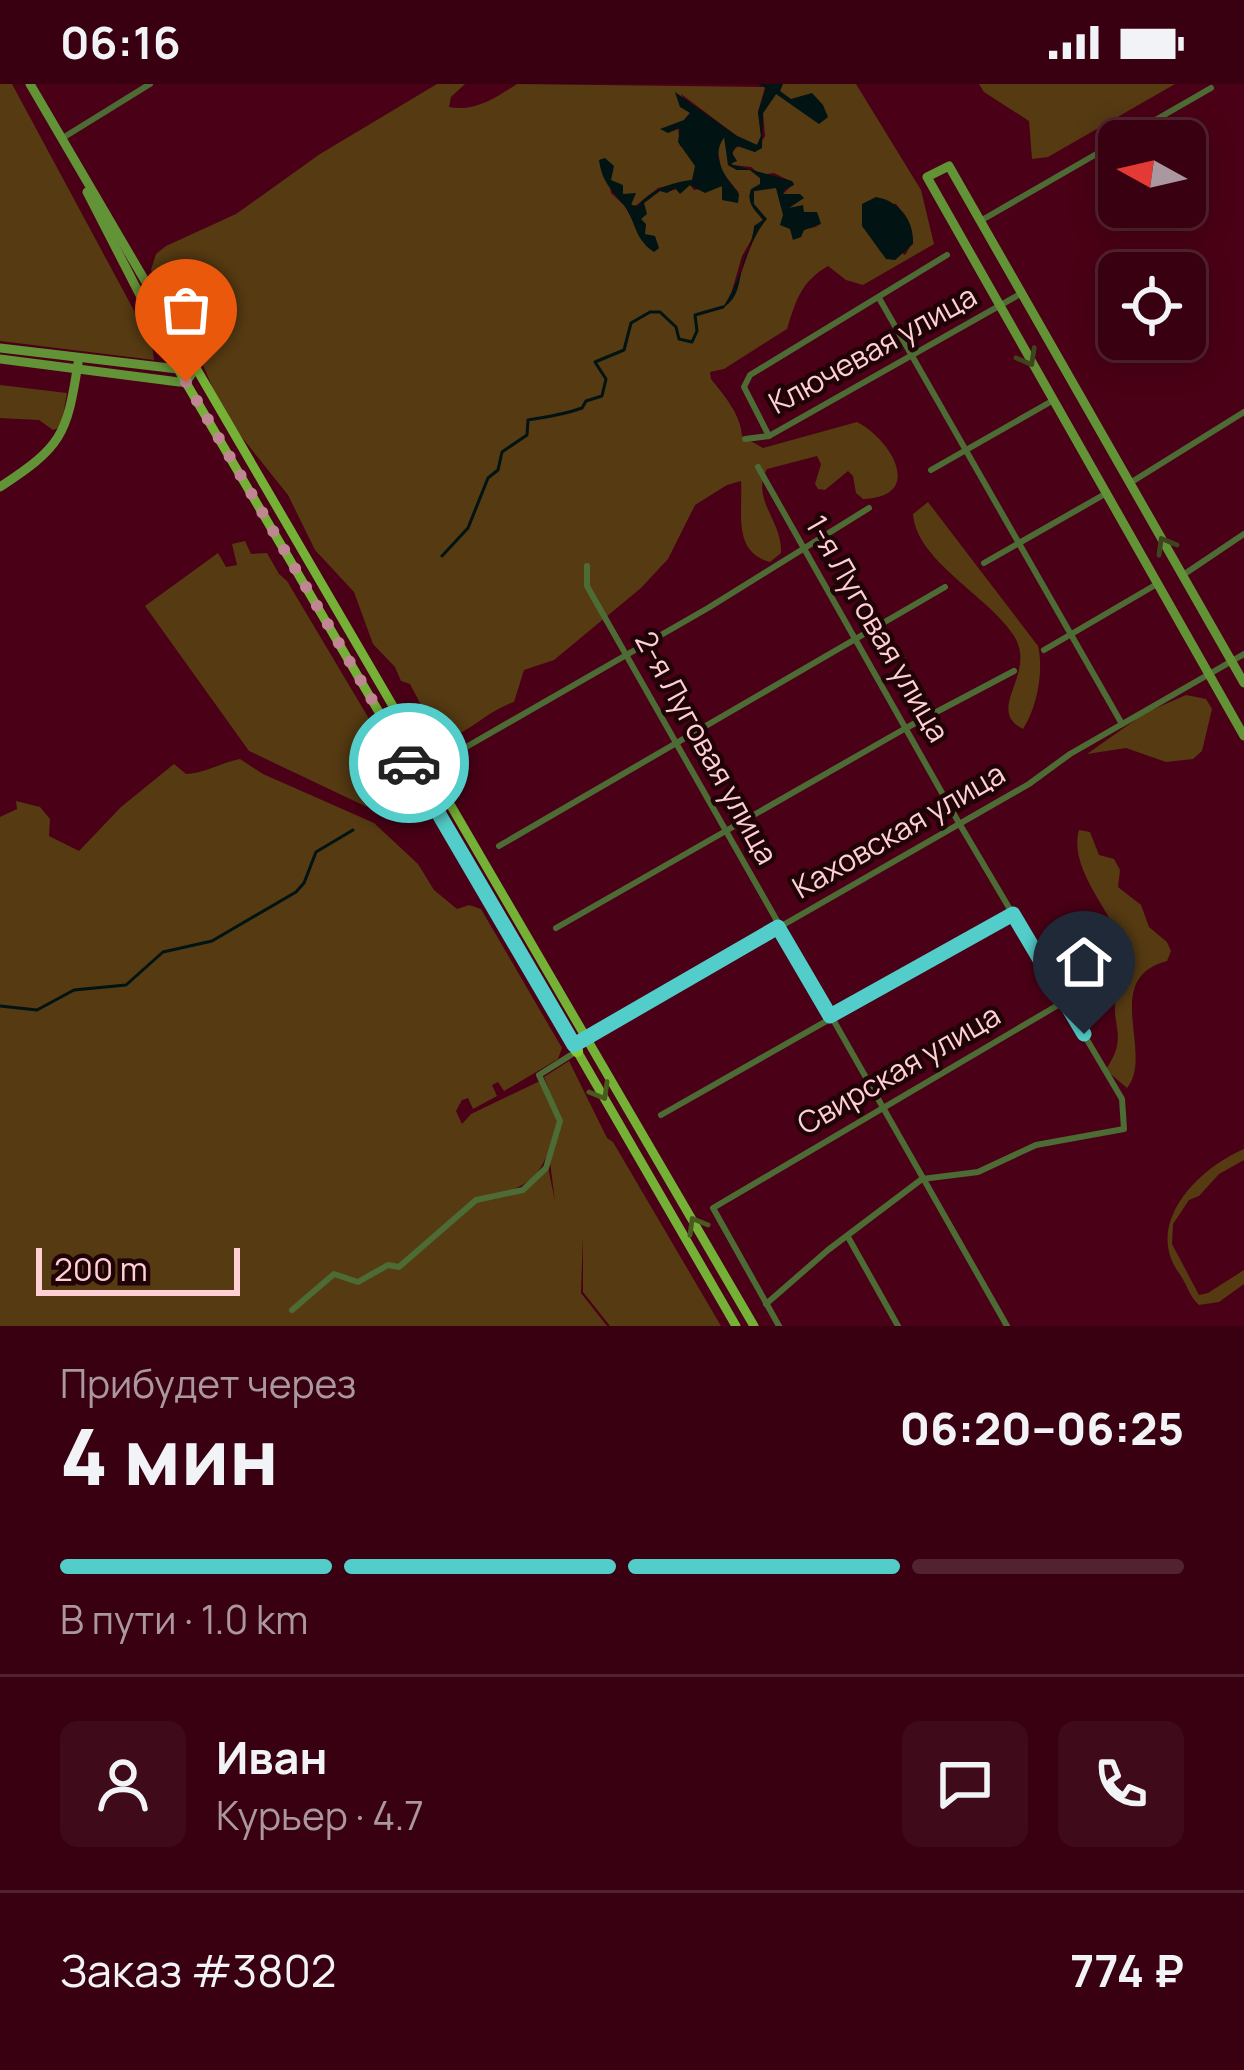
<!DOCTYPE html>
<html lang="ru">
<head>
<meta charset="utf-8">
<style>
	body { margin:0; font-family:Manrope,sans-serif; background:#3f0a19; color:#f1f3f6; height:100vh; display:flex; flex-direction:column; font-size:45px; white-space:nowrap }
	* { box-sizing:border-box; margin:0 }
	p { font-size:39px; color:#ab979f }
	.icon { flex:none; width:66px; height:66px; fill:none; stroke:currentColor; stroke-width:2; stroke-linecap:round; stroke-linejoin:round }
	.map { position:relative; height:1242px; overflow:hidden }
	.panel { display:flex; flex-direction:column; background:#380010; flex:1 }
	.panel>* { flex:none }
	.needle { width:78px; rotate:278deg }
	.controls { position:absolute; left:1098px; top:36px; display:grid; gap:24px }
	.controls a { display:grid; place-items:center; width:108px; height:108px; border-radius:18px; background:#380010; box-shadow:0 6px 30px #0003,0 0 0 3px #522230; font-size:60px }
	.scale { position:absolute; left:36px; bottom:30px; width:204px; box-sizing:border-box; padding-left:12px; border:6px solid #fed0d4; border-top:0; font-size:33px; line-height:42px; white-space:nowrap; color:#fed0d4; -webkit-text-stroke:9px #1f0307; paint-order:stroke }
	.pin { position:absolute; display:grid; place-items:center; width:102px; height:102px; color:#fff; margin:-123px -51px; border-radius:50% 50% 50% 0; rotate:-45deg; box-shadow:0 0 12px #0007 }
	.pin .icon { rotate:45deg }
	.courier { position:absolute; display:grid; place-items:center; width:120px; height:120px; margin:-60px; border:9px solid #53cdc9; border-radius:50%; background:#fff; color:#222; box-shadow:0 3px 15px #0007 }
	.headline em { font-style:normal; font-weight:800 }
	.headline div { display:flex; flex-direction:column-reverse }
	.headline { display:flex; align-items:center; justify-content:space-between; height:204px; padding:0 60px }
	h1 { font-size:78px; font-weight:800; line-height:90px }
	.bar { display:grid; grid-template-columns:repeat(4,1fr); gap:18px 12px; align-content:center; height:144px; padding:0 60px }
	.bar i { height:15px; border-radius:9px; background:#522230 }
	.bar .on { background:#53cdc9 }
	.bar p { grid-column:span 4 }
	.line { display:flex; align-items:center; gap:30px; padding:0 60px; border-top:3px solid #522230 }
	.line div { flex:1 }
	.round { display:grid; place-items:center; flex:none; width:126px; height:126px; border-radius:18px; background:#3f0a19 }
	.status { display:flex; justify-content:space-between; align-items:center; height:84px; padding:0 60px; background:#380010; direction:ltr }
	.status svg { height:33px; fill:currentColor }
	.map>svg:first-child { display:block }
	.green { fill:#553a12; fill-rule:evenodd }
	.water { fill:#011313 }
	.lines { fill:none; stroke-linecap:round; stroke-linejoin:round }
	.stream { stroke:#011313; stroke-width:3 }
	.street { stroke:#4d6b34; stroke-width:6 }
	.secondary { stroke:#639337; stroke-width:9 }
	.primary { stroke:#74b136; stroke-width:9 }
	.highway { stroke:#83cd33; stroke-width:12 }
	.oneway { stroke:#3e441d }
	.oneway2 { stroke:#4a5a1e }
	.done { stroke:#bf8792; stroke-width:12; stroke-dasharray:0 21.6 }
	.route { stroke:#53cdc9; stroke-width:15 }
	.labels { text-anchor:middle; stroke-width:9; stroke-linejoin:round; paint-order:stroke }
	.street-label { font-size:30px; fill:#fed0d4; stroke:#1f0307 }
</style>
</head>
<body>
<div class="status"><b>06:16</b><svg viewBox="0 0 49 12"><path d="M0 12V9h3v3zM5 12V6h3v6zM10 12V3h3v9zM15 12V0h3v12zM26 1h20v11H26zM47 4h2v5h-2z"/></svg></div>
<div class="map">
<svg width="1244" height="1242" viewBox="0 0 1244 1242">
	<rect width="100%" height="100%" fill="#4a0016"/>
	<g class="green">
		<path d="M 0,0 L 12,0 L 152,260 L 154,276 L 0,257 Z"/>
		<path d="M 437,0 L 465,0 L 451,13 L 449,23 C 475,28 495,14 517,0 L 765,3 L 758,28 L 761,52 L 757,61 L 737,52 L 681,10 L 690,29 L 678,43 L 680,62 L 691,67 L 713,60 L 713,76 L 722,99 L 708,103 L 693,100 L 698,84 L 692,96 L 658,104 L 634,123 L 610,96 L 605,74 L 611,109 L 625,122 L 647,164 L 641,135 L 644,119 L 660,106 L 667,108 L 690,101 L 694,106 L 722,102 L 739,109 L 722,88 L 717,64 L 725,52 L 727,55 L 728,81 L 737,86 L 750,86 L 760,94 L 760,100 L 749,112 L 763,136 L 742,172 L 728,221 C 743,193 747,160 766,135 L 753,120 L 754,107 L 776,103 L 787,143 L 803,146 L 819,142 L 790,140 L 803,127 L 803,122 L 789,124 L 791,120 L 783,110 L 794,99 L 774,89 L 761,91 L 751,83 L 732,81 L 733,65 L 740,62 L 755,68 L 765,52 L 763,29 L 783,0 L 856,0 L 921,106 L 934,160 L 863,201 L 846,196 L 828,182 C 801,198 796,216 787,245 L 724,285 L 710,288 L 711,295 C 724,311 741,331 742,352 L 763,364 L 857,338 C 892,356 925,413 863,415 L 856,409 L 853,392 L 848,387 L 825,406 L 818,405 L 815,400 L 821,380 L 817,372 L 767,385 C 750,415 783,437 781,469 L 770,478 C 732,468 743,428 741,397 L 727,401 L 695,421 L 668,475 L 641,504 L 554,576 L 524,586 L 514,618 C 489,626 472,646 447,655 L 438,652 L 440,648 L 436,645 L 440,633 L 431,640 L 410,600 L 401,597 L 395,583 L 373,560 L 354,508 L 315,466 L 288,411 L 224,331 L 187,243 L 158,204 L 151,186 L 156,170 L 166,162 L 236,130 L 320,70 ZM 862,120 L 896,120 C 910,138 919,151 905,171 L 862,142 Z"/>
		<path d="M 979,0 L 1175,0 L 1048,73 L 1032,75 L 1029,37 L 984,8 Z"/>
		<path d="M 0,301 L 67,309 L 61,343 L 53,346 L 39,336 L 0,334 Z"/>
		<path d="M 928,418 L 1038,562 C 1044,587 1037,624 1023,645 C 984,625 1038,590 1014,552 C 990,513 916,477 913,430 Z"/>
		<path d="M 245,457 L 251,470 L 267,469 L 279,490 L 287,497 L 393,675 L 366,691 L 362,716 L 367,723 L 249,667 L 145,522 L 218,469 L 226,483 L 237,481 L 232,460 Z"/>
		<path d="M 1186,611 L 1206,615 L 1212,625 L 1202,667 L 1193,675 L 1166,678 L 1126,664 L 1087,670 L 1145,629 Z"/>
		<path d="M 240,675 L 263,690 L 374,739 L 418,780 L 434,806 L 457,825 L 469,821 L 481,825 L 562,964 L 558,975 L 504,1007 L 498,998 L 492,1001 L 497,1012 L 473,1025 L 468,1014 L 462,1016 L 456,1027 L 462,1040 L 471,1030 L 540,997 L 559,1037 C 541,1095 536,1101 477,1117 L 526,1107 L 548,1083 L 555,1117 L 550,1078 L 561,1037 L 544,993 L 569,977 L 607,1054 L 613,1058 L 721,1242 L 610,1242 L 583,1208 L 583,1152 L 581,1209 L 607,1242 L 0,1242 L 0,733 L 17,725 L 16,717 L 40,723 L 50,735 L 49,752 L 79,767 L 121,723 L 174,680 L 186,690 C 206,689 220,679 240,675 Z"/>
		<path d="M 1079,746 L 1090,748 L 1099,771 L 1114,775 L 1120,786 L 1118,803 L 1141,821 L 1149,843 L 1167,858 L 1171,867 L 1167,877 C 1100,894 1155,970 1127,1004 L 1106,986 C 1110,978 1116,970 1117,961 C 1120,948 1114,935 1115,923 C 1116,903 1131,887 1125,867 C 1113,828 1068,786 1079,746 Z"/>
		<path d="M 1244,1065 L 1244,1076 L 1219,1090 L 1199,1112 L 1189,1116 L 1173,1140 L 1172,1160 L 1199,1211 L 1208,1209 L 1244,1186 L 1244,1200 L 1219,1218 L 1199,1221 C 1189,1212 1187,1200 1179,1189 C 1143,1139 1199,1084 1244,1065 Z"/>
	</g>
	<g class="water">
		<path d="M 758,0 L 783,0 L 780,7 L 791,15 L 812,9 L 823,21 L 828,33 L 819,40 L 776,10 L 763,29 L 762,64 L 755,68 L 737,62 L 732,69 L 737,77 L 730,80 L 792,97 L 794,101 L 784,106 L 783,110 L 800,110 L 804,114 L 789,124 L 803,121 L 804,128 L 817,128 L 821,140 L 804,146 L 801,153 L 793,156 L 790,145 L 780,141 L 783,131 L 776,104 L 754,107 L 754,120 L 767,135 C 758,145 752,159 746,170 C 737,191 744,212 721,225 C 732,215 754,156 754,142 L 763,136 C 755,126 746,120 751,105 L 760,100 L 760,94 L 750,86 L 737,86 L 728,81 L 724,53 C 710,74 725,93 739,110 L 738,119 L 722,116 L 722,102 L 705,109 L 690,101 L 680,110 L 675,104 L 667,109 L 660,107 L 644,119 L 647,130 L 641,135 L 646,140 L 645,150 L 655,152 L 659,164 L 654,168 C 632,153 637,136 622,119 C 610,104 602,97 599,76 L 605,74 L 614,82 L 611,96 L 623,101 L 623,110 L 636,109 L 631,121 L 638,122 C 650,106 672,98 692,96 L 695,82 L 678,58 L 680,44 L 668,49 L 660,45 L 684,36 L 690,29 L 680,23 L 675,8 L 737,52 L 757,61 L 761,52 L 758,28 L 766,4 Z"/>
		<path d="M 876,113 C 899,117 914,136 913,160 L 895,176 L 886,175 L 862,142 L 862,120 Z"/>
	</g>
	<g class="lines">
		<g class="stream">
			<path d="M 442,472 L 468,444 L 488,394 L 498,386 L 502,368 L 527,351 L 528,336 C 547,333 563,331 582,324 L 586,317 L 602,312 L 606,295 L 595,278 L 624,266 L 631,239 L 650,228 L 660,228 L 676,243 L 679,255 L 692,258 L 697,247 L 695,231 L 723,223"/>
			<path d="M 0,922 L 37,926 L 74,906 L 126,901 L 163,868 L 212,857 L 296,808 L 304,799 L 316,768 L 353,746"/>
		</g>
		<g class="street">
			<path d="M 61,55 L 150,0"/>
			<path d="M 1119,57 L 1211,4"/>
			<path d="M 982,136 L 1119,57"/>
			<path d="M 879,214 L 1122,640"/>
			<path d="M 769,352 L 744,303 L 750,291 L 947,171"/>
			<path d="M 745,355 L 769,352 L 1022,209"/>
			<path d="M 758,383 L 959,739 L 1122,1015 L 1124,1045 L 1036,1061 L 978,1088 L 922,1095 L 828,1166 L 766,1220"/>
			<path d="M 931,386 L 1052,317"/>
			<path d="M 1130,399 L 1244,328"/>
			<path d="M 984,479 L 1105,410"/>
			<path d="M 587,482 L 587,502 L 1007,1242"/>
			<path d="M 1183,491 L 1244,450"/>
			<path d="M 1044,566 L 1157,500"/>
			<path d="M 454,670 L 708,524 L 869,424"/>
			<path d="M 499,762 L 945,503"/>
			<path d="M 556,844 L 906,644 L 1014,587"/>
			<path d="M 574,961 L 1029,700 L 1070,670 L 1244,570"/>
			<path d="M 661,1031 L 1013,831"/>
			<path d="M 848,1153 L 898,1242"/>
			<path d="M 292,1226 L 334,1190 L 358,1198 L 388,1181 L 399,1183 L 476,1116 L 523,1106 L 546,1084 L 560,1037 L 539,991 L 574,969"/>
			<path d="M 779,1242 L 713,1124 L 1065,917 L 1112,895"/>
		</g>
		<g class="secondary">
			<path d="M 87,108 L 178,285"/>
			<path d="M 0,264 L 178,285"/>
			<path d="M 0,275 L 179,298 L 186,298 L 196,284 L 30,0"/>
			<path d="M 0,403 C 61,363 67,352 78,279"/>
			<path d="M 1244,599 L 949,82 L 927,93 L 1244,652"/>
		</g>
		<g class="primary">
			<path d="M 574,961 L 178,285 L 196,284 L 754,1242"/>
			<path d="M 577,967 L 736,1242"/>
		</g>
		<path class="highway" d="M 574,961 L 577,967"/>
	</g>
	<defs><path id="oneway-chevron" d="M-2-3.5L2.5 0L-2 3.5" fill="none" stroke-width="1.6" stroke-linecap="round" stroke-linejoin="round" transform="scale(3)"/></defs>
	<g class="oneway">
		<use href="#oneway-chevron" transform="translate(1028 274) rotate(61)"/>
		<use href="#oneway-chevron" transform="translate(1165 461) rotate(-120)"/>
	</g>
	<g class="oneway2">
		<use href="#oneway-chevron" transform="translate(601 1008) rotate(60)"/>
		<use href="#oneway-chevron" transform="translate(696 1141) rotate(-120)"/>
	</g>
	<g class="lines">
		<path class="done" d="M 186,298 L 409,679"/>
		<path class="route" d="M 409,679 L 574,961 L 778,843 L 830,932 L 1013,830 L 1084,950"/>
	</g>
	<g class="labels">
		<g class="street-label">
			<text transform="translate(873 266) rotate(-29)" y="10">Ключевая улица</text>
			<text transform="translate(877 545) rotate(60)" y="10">1-я Луговая улица</text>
			<text transform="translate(706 664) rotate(61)" y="10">2-я Луговая улица</text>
			<text transform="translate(899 747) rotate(-30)" y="10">Каховская улица</text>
			<text transform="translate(899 986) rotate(-30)" y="10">Свирская улица</text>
		</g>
	</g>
</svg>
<div class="controls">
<a><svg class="needle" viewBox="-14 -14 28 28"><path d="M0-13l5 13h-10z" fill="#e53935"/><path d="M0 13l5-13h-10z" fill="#ab979f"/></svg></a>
<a><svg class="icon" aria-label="locate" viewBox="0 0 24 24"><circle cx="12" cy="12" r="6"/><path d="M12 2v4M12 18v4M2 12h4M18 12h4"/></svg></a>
</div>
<div class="scale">200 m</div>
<div class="pin" style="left:186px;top:298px;background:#ea580c"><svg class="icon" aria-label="bag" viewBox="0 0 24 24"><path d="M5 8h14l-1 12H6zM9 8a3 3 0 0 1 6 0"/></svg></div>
<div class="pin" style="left:1084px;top:950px;background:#1f2937"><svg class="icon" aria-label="home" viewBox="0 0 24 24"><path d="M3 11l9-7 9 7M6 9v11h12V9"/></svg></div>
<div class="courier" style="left:409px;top:679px"><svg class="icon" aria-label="car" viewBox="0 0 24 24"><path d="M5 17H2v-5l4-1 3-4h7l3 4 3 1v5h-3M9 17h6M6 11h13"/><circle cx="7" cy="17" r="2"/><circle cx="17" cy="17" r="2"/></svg></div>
</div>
<section class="panel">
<div class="headline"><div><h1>4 мин</h1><p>Прибудет через</p></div><em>06:20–06:25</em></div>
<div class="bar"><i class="on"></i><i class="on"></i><i class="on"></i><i></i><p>В пути · 1.0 km</p></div>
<div class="line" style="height:216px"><a class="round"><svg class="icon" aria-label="person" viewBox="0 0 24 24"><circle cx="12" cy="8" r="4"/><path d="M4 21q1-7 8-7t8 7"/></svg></a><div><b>Иван</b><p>Курьер · 4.7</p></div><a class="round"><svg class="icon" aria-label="chat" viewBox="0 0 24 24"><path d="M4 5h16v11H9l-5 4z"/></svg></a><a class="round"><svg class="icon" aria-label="phone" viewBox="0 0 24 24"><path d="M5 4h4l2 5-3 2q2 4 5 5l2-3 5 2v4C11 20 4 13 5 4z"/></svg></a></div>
<div class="line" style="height:156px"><div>Заказ #3802</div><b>774 ₽</b></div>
</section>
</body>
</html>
